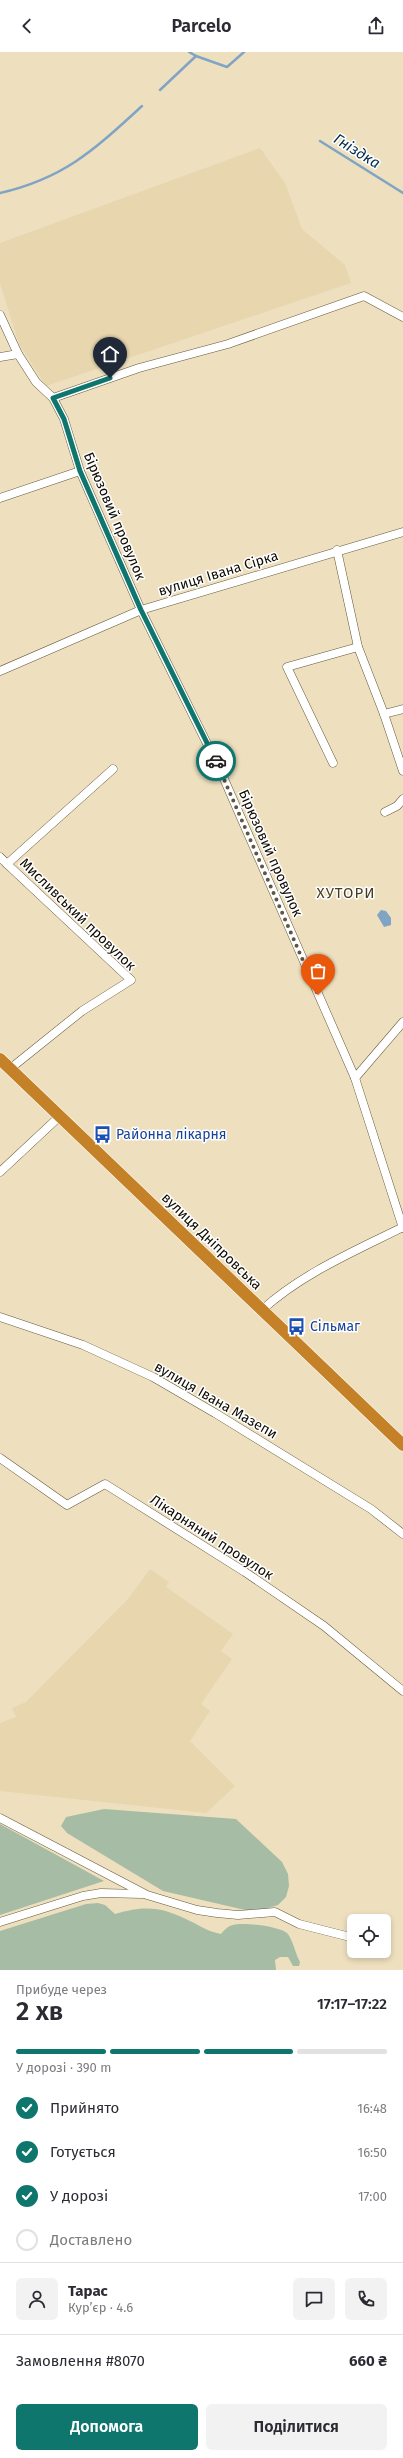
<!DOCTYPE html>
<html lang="uk">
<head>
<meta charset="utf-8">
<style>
	body { margin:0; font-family:"Fira Sans",sans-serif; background:#f2f2f3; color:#2b2b33; height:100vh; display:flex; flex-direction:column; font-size:15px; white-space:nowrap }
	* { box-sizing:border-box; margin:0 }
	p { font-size:13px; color:#7c7c81 }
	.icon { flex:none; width:22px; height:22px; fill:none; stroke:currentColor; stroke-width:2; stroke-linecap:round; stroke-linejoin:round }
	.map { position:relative; height:1918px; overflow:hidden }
	.details { display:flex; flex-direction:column; background:#fff; flex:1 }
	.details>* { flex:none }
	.fabs { position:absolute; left:347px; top:1862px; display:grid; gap:8px }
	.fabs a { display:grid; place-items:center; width:44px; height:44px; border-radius:6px; background:#fff; box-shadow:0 2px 6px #0003; font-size:20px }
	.pin { position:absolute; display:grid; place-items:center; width:34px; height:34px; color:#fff; margin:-41px -17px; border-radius:50% 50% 50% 0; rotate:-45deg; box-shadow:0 0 4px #0007 }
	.pin .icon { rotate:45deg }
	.courier { position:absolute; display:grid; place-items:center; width:40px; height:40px; margin:-20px; border:3px solid #0f766e; border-radius:50%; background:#fff; color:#222; box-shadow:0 1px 5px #0007 }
	.headline em { font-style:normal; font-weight:600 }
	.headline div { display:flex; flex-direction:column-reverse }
	.headline { display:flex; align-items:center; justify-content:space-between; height:68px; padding:0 16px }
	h1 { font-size:26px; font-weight:600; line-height:30px }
	.bar { display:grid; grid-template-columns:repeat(4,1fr); gap:6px 4px; align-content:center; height:48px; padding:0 16px }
	.bar i { height:5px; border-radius:3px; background:#e1e1e2 }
	.bar .on { background:#0f766e }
	.bar p { grid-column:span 4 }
	.line { display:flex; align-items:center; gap:10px; padding:0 16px; border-top:1px solid #e1e1e2 }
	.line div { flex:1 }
	.round { display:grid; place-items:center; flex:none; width:42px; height:42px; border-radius:6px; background:#f2f2f3 }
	ol { padding:0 16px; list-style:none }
	li { display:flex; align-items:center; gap:12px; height:44px }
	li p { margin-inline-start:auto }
	li .icon { padding:4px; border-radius:50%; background:#0f766e; color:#fff; stroke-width:4 }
	li:last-child { color:#7c7c81 }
	li i { width:22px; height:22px; border:2px solid #e1e1e2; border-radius:50% }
	.action { display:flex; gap:8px; margin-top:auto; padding:8px 16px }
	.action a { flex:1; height:46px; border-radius:6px; background:#0f766e; color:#fff; font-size:16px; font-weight:600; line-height:46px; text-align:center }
	.action a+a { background:#f2f2f3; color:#2b2b33 }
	header { display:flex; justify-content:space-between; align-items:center; height:52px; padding:0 16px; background:#fff; font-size:18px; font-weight:600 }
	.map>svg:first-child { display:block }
	.built { fill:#e7d6ae }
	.green { fill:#a6bca5 }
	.water { fill:#80a4c4 }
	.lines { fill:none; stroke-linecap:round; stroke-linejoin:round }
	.stream { stroke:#80a4c4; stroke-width:2.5 }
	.minor-casing { stroke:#65593c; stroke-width:9 }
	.highway-casing { stroke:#fff; stroke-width:13 }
	.minor { stroke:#fff; stroke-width:8 }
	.highway { stroke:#c48127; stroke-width:12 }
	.done { stroke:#5d5644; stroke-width:4; stroke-dasharray:0 7.2 }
	.route { stroke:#0f766e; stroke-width:5 }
	.labels { text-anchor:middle; stroke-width:3; stroke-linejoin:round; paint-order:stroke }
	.street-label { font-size:14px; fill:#0f0b02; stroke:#fff }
	.transit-label { font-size:14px; fill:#164399; stroke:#fff; text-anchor:start }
	.water-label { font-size:15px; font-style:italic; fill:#002d4d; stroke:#fff }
	.neighbourhood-label { font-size:15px; letter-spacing:1px; fill:#483c20; stroke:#fff }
</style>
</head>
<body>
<header><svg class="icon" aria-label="back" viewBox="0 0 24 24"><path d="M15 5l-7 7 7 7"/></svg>Parcelo<svg class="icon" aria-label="share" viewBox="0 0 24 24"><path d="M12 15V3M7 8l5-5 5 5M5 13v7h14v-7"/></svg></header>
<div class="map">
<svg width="403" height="1918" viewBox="0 0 403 1918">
	<rect width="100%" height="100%" fill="#eee0bf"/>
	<g class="built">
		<path d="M 260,96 L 285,131 L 302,177 L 345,213 L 351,231 L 46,334 L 19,292 L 0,231 L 0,191 Z"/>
		<path d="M 150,1517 L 169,1530 L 166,1535 L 233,1582 L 221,1599 L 232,1607 L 201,1652 L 210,1659 L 190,1689 L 235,1734 L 206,1761 L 0,1739 L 0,1671 L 16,1665 L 12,1656 L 26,1650 L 128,1547 Z"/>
	</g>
	<g class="green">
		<path d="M 104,1757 L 236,1767 L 282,1810 L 288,1822 L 289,1834 L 286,1845 L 278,1853 L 262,1858 L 245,1858 L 163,1839 L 67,1781 L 61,1774 L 66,1765 Z"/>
		<path d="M 0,1772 L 104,1829 L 0,1863 Z"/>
		<path d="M 98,1851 L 105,1853 L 115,1862 C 147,1853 162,1855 192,1870 C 202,1875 210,1880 221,1882 C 224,1878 228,1874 233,1873 C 243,1870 281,1874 288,1882 C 294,1891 295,1901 300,1910 L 299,1914 L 293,1914 L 288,1905 L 280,1905 L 275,1908 L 276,1918 L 0,1918 L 0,1879 L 86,1852 Z"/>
	</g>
	<path class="water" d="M 381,858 L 386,859 L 391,866 L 391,873 L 384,875 L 377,863 Z"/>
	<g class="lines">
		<g class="stream">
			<path d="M 196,4 L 227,15 L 244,0"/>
			<path d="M 160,38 L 196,4 L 189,0"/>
			<path d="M 320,89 L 403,141"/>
			<path d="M 0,141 C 65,126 95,97 142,54"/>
		</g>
		<defs>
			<g id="minor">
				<path d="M 0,263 L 18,302"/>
				<path d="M 0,305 L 18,302 L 36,330 L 53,346 L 139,316 L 228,292 L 364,244 L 403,265"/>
				<path d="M 53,346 L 64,367 L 80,419 L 141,558 L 221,720 L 355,1026 L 403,970"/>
				<path d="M 0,446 L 80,419"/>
				<path d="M 337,498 L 358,595 L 384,662 L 403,719"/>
				<path d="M 0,619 L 141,558 L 403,480"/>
				<path d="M 384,662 L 403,657"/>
				<path d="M 333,711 L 287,615 L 358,595"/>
				<path d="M 385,760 L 397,754 L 403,747"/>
				<path d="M 0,805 L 7,812 L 113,717"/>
				<path d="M 7,812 L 131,928 L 82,959 L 11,1016"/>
				<path d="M 355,1026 L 403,1176"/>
				<path d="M 0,1120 L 61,1063"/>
				<path d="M 262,1258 C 301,1222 355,1199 403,1175"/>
				<path d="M 0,1265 L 83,1293 L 153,1325 L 215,1361 L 371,1457 L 403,1482"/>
				<path d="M 0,1406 L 67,1453 L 105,1432 L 245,1520 L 324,1574 L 403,1639"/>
				<path d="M 0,1766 L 147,1843 L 197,1858 L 217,1861 L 238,1863 L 275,1860 L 299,1872 L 354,1886"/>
				<path d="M 0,1870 L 83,1844 L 101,1841 L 142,1842"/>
			</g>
			<path id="highway" d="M 0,1007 L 403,1393"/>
		</defs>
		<use href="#minor" class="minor-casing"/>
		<use href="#highway" class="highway-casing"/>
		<use href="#minor" class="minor"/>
		<use href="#highway" class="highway"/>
	</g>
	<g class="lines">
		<path class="done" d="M 216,709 L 318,943"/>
		<path class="route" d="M 110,326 L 53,346 L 64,367 L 80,419 L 141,558 L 216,709"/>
	</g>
	<defs>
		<symbol id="bus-bare" viewBox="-9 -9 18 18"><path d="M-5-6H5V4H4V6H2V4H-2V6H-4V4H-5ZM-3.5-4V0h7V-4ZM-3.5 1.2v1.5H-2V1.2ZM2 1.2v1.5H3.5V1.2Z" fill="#1a4fb4" stroke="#fff" stroke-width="2.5" paint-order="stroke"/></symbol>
	</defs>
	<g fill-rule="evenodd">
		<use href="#bus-bare" x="90" y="1070" width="25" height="25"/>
		<use href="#bus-bare" x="284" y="1262" width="25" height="25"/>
	</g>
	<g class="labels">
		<g class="street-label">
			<text transform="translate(115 464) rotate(67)" y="5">Бірюзовий провулок</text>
			<text transform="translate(218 521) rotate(-17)" y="5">вулиця Івана Сірка</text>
			<text transform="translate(271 801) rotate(66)" y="5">Бірюзовий провулок</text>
			<text transform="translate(78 862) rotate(44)" y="5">Мисливський провулок</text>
			<text transform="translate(212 1189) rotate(44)" y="5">вулиця Дніпровська</text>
			<text transform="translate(216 1348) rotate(30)" y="5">вулиця Івана Мазепи</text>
			<text transform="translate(212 1485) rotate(33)" y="5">Лікарняний провулок</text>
		</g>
		<g class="transit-label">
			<text x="116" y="1087">Районна лікарня</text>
			<text x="310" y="1279">Сільмаг</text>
		</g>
		<g class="water-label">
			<text transform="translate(357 99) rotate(32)" y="5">Гніздка</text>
		</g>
		<g class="neighbourhood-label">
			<text x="346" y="846">ХУТОРИ</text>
		</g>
	</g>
</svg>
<div class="fabs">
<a><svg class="icon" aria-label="locate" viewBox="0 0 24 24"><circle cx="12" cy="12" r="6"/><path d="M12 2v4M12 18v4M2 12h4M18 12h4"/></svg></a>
</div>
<div class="pin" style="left:318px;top:943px;background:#ea580c"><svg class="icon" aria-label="bag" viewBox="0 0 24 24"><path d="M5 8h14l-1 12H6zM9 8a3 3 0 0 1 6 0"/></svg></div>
<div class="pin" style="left:110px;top:326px;background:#1f2937"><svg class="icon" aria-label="home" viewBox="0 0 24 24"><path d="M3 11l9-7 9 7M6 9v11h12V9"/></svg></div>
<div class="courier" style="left:216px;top:709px"><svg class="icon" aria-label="car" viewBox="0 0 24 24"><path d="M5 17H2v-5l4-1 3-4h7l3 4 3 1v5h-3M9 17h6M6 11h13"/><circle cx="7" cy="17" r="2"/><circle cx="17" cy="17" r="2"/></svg></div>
</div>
<section class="details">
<div class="headline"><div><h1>2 хв</h1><p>Прибуде через</p></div><em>17:17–17:22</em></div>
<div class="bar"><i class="on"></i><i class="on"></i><i class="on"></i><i></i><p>У дорозі · 390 m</p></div>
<ol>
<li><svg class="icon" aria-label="check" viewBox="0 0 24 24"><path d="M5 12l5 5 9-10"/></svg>Прийнято<p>16:48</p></li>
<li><svg class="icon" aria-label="check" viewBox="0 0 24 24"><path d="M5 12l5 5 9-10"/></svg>Готується<p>16:50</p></li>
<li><svg class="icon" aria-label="check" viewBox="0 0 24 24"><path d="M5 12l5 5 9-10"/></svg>У дорозі<p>17:00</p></li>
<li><i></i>Доставлено</li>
</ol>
<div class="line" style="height:72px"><a class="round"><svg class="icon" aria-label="person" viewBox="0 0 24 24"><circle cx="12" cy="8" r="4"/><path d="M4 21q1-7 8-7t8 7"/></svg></a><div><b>Тарас</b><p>Кур’єр · 4.6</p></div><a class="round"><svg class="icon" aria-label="chat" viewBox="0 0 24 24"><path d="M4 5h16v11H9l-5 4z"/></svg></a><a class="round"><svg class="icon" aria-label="phone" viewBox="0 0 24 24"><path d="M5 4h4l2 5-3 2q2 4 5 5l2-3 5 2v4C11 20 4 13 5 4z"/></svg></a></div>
<div class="line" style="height:52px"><div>Замовлення #8070</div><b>660 ₴</b></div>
<div class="action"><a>Допомога</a><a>Поділитися</a></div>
</section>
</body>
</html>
